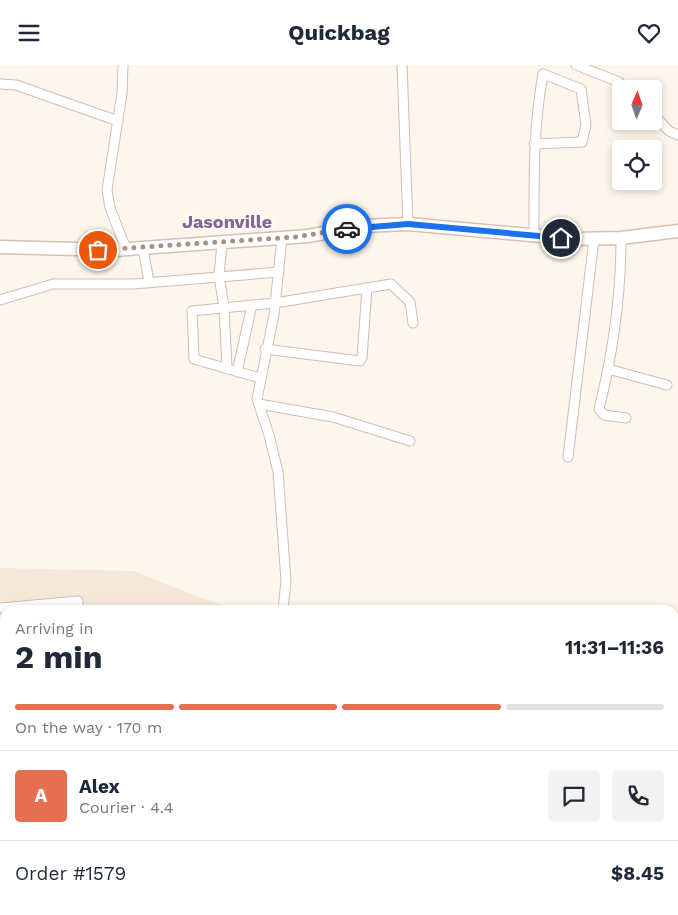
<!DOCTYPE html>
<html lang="en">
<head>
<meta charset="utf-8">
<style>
	body { margin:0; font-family:"Work Sans",sans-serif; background:#f2f2f3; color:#1f2937; height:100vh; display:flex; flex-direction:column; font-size:19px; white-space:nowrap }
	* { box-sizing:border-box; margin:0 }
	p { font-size:16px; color:#747a83 }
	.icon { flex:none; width:28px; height:28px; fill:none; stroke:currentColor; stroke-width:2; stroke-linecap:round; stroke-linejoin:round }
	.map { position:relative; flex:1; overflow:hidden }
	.sheet { position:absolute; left:0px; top:540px; width:679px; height:310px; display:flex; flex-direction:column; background:#fff; border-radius:15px 15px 0 0; box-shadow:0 2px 8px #0003 }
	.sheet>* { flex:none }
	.needle { width:32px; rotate:2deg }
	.buttons { position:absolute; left:612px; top:15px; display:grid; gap:10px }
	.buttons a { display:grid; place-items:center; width:50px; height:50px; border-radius:5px; background:#fff; box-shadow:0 2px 8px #0003; font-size:25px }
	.pin { position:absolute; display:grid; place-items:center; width:42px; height:42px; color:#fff; margin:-21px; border:2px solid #fff; border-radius:50%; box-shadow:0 1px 5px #0007 }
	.courier { position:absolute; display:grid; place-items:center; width:50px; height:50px; margin:-25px; border:4px solid #1a73e8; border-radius:50%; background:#fff; color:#222; box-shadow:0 1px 6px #0007 }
	.overview em { font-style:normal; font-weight:700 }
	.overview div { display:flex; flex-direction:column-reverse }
	.overview { display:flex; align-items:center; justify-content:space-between; height:85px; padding:0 15px }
	h1 { font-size:32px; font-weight:700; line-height:38px }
	.bar { display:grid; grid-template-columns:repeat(4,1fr); gap:8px 5px; align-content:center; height:60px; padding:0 15px }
	.bar i { height:6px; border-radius:4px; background:#e0e1e3 }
	.bar .active { background:#e76f51 }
	.bar p { grid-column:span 4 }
	.line { display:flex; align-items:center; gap:12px; padding:0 15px; border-top:1px solid #e0e1e3 }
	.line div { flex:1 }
	.round { display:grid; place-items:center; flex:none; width:52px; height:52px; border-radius:5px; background:#f2f2f3 }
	header { display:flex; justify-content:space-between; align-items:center; height:65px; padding:0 15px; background:#fff; font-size:22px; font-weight:700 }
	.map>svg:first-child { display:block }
	.residential { fill:#f5e8da }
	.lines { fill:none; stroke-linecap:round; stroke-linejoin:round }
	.street-casing { stroke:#d1beb0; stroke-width:11 }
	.secondary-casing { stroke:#d6c0b0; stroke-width:15 }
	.street { stroke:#fff; stroke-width:9 }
	.secondary { stroke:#fff; stroke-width:12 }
	.done { stroke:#a89285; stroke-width:5; stroke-dasharray:0 9 }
	.route { stroke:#1a73e8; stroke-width:6 }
	.labels { text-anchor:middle; stroke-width:5; stroke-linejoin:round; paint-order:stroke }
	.neighbourhood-label { font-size:18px; font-weight:bold; fill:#846695; stroke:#fffaf3 }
</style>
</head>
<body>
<header><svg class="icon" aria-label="menu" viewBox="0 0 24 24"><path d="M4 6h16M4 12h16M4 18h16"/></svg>Quickbag<svg class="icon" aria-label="heart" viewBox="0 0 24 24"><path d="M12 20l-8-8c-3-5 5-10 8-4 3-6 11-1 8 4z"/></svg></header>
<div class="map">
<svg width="678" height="850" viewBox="0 0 678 850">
	<rect width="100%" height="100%" fill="#fdf6ec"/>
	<path class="residential" d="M 0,503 L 133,506 L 233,545 L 5,545 L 5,845 L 307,845 L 307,847 L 323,850 L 0,850 Z"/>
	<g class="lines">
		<defs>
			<g id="street">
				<path d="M 123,0 L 122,28 L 107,125 L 110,143 L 126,184"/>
				<path d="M 402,0 L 408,159"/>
				<path d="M 576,0 L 619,17 L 626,24"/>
				<path d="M 0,19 L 16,20 L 118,56"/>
				<path d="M 654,50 L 669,66 L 678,70"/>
				<path d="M 534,171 C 534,116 533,63 543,9 L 581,24 L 586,60 L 582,77 L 534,79"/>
				<path d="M 282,173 L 274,250 L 257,334 L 269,370 L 278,407 L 286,516 L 283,545"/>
				<path d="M 621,173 C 621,231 613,288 599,344 L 604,350 L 626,353"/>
				<path d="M 222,178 L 219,211 L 224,242 L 227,304"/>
				<path d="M 143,183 L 149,217"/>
				<path d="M 0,235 L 53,219 L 133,219 L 279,207"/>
				<path d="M 265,284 L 360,296 L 362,293 L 367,223"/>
				<path d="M 608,304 L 667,320"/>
				<path d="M 237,307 L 252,240"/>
				<path d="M 260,313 L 194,294 L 192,246 L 275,238 L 391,219 L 410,237 L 413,258"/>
				<path d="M 259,339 L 333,352 L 410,376"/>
				<path d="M 568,392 L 594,174"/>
				<path d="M 0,543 L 78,536 L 77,545"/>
				<path d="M 0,561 L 5,559"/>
				<path d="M 0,597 L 5,596"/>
				<path d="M 0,632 L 5,630"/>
				<path d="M 0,668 L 5,666"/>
				<path d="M 0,694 L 0,700"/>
				<path d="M 0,711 L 5,709"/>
				<path d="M 0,744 L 5,742"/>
				<path d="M 0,785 L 5,783"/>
				<path d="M 0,832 L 5,830"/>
				<path d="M 135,845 L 137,850"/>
				<path d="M 294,845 L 294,850"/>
				<path d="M 87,850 L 100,845"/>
				<path d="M 246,850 L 247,845"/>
			</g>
			<path id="secondary" d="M 0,182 L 114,185 L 308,171 L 363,161 L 408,159 L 574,174 L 621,173 L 678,166"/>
		</defs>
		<use href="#street" class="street-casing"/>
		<use href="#secondary" class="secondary-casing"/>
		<use href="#street" class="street"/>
		<use href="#secondary" class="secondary"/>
	</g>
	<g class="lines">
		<path class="done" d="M 98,185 L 295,172 L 347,164"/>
		<path class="route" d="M 347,164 L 408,159 L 561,173"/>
	</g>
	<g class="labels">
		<g class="neighbourhood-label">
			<text x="227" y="163">Jasonville</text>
		</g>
	</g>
</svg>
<div class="buttons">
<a><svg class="needle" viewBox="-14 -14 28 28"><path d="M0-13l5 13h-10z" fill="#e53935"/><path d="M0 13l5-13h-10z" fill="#747a83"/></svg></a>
<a><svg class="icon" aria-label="locate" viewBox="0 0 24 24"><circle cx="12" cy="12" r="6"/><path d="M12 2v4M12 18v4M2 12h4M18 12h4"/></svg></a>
</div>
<div class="pin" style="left:98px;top:185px;background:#ea580c"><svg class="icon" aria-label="bag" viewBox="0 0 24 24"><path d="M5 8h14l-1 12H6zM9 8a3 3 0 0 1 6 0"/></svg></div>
<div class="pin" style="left:561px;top:173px;background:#1f2937"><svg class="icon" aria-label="home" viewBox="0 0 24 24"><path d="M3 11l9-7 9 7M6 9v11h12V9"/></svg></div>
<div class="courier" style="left:347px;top:164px"><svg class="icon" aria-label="car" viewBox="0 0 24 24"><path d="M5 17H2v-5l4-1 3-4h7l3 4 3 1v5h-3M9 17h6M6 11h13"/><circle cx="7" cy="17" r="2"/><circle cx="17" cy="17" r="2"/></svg></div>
<section class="sheet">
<div class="overview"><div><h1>2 min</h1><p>Arriving in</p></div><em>11:31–11:36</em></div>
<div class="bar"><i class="active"></i><i class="active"></i><i class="active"></i><i></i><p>On the way · 170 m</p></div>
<div class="line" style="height:90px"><b class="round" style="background:#e76f51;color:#fff">A</b><div><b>Alex</b><p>Courier · 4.4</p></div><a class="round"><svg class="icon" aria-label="chat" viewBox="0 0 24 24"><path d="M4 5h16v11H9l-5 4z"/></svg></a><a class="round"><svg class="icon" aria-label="phone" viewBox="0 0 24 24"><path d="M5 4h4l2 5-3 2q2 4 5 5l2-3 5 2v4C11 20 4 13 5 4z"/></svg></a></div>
<div class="line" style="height:65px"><div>Order #1579</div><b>$8.45</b></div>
</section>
</div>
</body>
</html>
